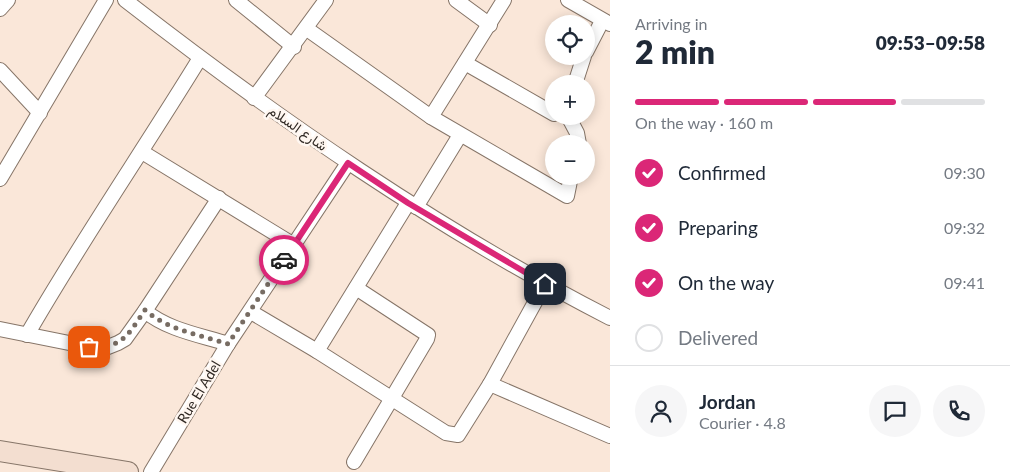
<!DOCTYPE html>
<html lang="en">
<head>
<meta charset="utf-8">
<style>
	body { margin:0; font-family:Lato,Vazirmatn,sans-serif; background:#f6f6f7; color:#1f2937; height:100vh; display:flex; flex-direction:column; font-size:19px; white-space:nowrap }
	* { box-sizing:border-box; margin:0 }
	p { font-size:16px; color:#747a83 }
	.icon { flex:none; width:28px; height:28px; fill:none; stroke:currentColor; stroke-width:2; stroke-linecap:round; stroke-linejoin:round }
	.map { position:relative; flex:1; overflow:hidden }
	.side { display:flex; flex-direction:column; background:#fff; width:400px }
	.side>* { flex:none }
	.tools { position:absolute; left:545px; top:15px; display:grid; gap:10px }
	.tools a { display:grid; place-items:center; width:50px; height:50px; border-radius:50%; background:#fff; box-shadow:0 2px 12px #0003; font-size:25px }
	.pin { position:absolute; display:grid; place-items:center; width:42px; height:42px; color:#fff; margin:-21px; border-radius:10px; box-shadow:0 2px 8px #0006 }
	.courier { position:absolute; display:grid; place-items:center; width:50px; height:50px; margin:-25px; border:4px solid #db2777; border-radius:50%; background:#fff; color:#222; box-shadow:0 1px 6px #0007 }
	.headline em { font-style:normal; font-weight:800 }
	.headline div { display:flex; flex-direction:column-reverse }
	.headline { display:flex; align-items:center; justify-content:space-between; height:85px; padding:0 25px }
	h1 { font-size:32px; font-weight:800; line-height:38px }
	.bar { display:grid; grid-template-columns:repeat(4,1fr); gap:8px 5px; align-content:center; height:60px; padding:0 25px }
	.bar i { height:6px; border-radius:4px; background:#e0e1e3 }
	.bar .on { background:#db2777 }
	.bar p { grid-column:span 4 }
	.line { display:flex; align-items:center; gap:12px; padding:0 25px; border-top:1px solid #e0e1e3 }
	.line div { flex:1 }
	.round { display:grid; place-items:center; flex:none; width:52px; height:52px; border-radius:26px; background:#f6f6f7 }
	ol { padding:0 25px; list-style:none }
	li { display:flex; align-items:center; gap:15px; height:55px }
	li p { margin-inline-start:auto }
	li .icon { padding:5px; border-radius:50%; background:#db2777; color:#fff; stroke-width:4 }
	li:last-child { color:#747a83 }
	li i { width:28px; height:28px; border:2px solid #e0e1e3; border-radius:50% }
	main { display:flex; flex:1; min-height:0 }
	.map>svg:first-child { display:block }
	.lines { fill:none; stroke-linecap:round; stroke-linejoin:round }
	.street-casing { stroke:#867568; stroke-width:16 }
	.secondary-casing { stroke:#867568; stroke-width:22 }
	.street { stroke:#fff; stroke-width:14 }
	.secondary { stroke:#f3ded0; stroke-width:20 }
	.done { stroke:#776c63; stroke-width:5; stroke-dasharray:0 9 }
	.route { stroke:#db2777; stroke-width:6 }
	.labels { text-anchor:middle; stroke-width:5; stroke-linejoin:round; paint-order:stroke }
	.street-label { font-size:14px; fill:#302924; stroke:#fff7f1 }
</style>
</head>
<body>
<main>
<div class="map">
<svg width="610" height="472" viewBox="0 0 610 472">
	<rect width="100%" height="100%" fill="#fae7d9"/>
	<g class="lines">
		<defs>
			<g id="street">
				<path d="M 125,0 C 278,119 437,229 610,318"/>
				<path d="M 236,0 L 294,47"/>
				<path d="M 456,0 L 490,25"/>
				<path d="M 568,0 L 610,24"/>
				<path d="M 0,9 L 8,0"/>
				<path d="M 307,29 L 431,117 L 567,196 L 571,176"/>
				<path d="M 586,52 L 602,21"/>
				<path d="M 465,63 L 554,114"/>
				<path d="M 0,70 L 40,113"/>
				<path d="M 575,84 L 584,56"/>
				<path d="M 254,98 L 326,0"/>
				<path d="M 568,116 L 577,133 L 579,144"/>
				<path d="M 431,117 L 504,0"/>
				<path d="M 142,152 L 294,245"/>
				<path d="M 0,179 L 106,0"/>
				<path d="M 416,207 L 460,135"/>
				<path d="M 145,311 C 168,330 200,335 228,344"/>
				<path d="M 251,312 L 317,351 L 408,203"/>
				<path d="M 0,329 L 89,347 L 108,347 L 118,343 L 125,339 L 145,311 L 219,198"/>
				<path d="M 27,335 C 81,241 143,151 200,58"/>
				<path d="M 317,351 L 446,433 L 458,435 L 490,384 L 545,284"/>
				<path d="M 490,384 L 610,436"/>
				<path d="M 354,462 L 427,339 L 428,335 L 356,288"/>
				<path d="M 151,472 L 228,344 L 348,163"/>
			</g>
			<path id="secondary" d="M 0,451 L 128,472"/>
		</defs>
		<use href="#street" class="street-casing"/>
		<use href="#secondary" class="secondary-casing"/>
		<use href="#street" class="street"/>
		<use href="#secondary" class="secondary"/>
	</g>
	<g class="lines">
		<path class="done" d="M 89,347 C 122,349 128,335 145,310 C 168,330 200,335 228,344 L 284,260"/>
		<path class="route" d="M 284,260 L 348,163 L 408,203 L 545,284"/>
	</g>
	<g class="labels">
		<g class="street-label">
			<text transform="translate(298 128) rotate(35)" y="5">شارع السلام</text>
			<text transform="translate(199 392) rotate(-59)" y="5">Rue El Adel</text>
		</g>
	</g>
</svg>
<div class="tools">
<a><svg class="icon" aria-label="locate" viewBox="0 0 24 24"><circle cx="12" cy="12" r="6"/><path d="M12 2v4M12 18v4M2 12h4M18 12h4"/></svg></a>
<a>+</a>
<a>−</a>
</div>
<div class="pin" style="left:89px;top:347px;background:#ea580c"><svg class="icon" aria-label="bag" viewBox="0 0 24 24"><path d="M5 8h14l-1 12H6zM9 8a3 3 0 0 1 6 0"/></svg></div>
<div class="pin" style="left:545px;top:284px;background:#1f2937"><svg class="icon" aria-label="home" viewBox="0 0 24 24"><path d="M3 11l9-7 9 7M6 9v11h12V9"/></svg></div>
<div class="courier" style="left:284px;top:260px"><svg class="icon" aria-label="car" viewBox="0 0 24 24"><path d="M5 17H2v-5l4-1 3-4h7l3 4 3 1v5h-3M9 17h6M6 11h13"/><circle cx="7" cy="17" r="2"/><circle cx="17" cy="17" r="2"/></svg></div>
</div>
<section class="side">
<div class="headline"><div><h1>2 min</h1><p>Arriving in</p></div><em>09:53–09:58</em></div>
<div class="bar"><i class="on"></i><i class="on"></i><i class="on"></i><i></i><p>On the way · 160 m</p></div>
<ol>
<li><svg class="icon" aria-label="check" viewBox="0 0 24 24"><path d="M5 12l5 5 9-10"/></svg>Confirmed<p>09:30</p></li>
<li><svg class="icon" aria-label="check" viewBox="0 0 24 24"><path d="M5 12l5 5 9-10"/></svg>Preparing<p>09:32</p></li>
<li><svg class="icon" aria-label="check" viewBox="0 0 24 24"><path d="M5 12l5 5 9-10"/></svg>On the way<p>09:41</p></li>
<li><i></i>Delivered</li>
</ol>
<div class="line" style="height:90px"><a class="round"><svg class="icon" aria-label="person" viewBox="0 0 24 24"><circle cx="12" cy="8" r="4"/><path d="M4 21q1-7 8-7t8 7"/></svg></a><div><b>Jordan</b><p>Courier · 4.8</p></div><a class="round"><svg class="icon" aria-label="chat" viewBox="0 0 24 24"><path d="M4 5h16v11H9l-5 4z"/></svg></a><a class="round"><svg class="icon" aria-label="phone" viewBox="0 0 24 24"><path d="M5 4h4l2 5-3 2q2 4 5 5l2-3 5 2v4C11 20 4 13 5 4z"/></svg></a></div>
</section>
</main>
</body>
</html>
